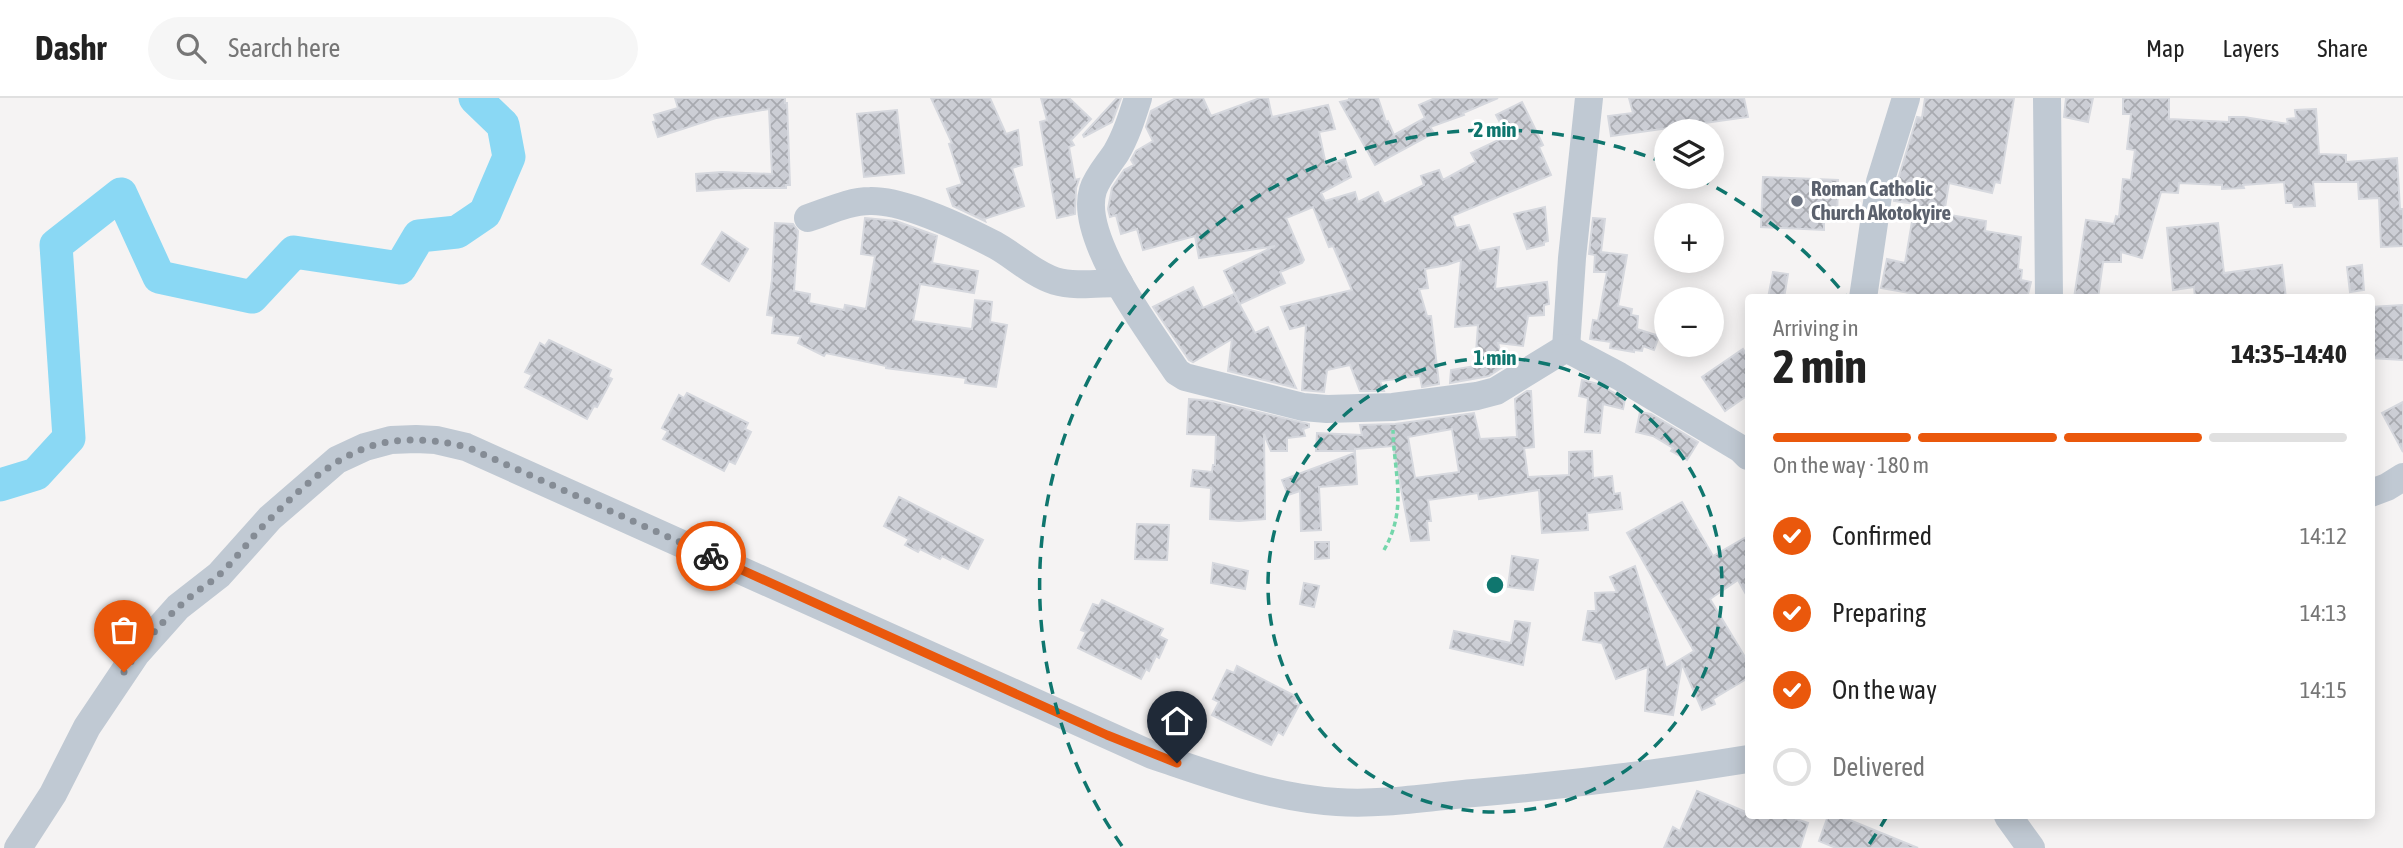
<!DOCTYPE html>
<html lang="en">
<head>
<meta charset="utf-8">
<style>
	body { margin:0; font-family:"Asap Condensed",sans-serif; background:#f6f6f6; color:#222; height:100vh; display:flex; flex-direction:column; font-size:26px; white-space:nowrap }
	* { box-sizing:border-box; margin:0 }
	p { font-size:23px; color:#767676 }
	.icon { flex:none; width:38px; height:38px; fill:none; stroke:currentColor; stroke-width:2; stroke-linecap:round; stroke-linejoin:round }
	.map { position:relative; flex:1; overflow:hidden }
	.drawer { position:absolute; left:1745px; top:196px; width:630px; height:525px; display:flex; flex-direction:column; background:#fff; border-radius:7px; box-shadow:0 4px 18px #0003 }
	.drawer>* { flex:none }
	.fabs { position:absolute; left:1654px; top:21px; display:grid; gap:14px }
	.fabs a { display:grid; place-items:center; width:70px; height:70px; border-radius:50%; background:#fff; box-shadow:0 4px 18px #0003; font-size:35px }
	.pin { position:absolute; display:grid; place-items:center; width:60px; height:60px; color:#fff; margin:-72px -30px; border-radius:50% 50% 50% 0; rotate:-45deg; box-shadow:0 0 7px #0007 }
	.pin .icon { rotate:45deg }
	.courier { position:absolute; display:grid; place-items:center; width:70px; height:70px; margin:-35px; border:5px solid #ea580c; border-radius:50%; background:#fff; color:#222; box-shadow:0 2px 9px #0007 }
	.headline em { font-style:normal; font-weight:700 }
	.headline div { display:flex; flex-direction:column-reverse }
	.headline { display:flex; align-items:center; justify-content:space-between; height:119px; padding:0 28px }
	h1 { font-size:46px; font-weight:700; line-height:52px }
	.bar { display:grid; grid-template-columns:repeat(4,1fr); gap:10px 7px; align-content:center; height:84px; padding:0 28px }
	.bar i { height:9px; border-radius:5px; background:#e0e0e0 }
	.bar .current { background:#ea580c }
	.bar p { grid-column:span 4 }
	ol { padding:0 28px; list-style:none }
	li { display:flex; align-items:center; gap:21px; height:77px }
	li p { margin-inline-start:auto }
	li .icon { padding:7px; border-radius:50%; background:#ea580c; color:#fff; stroke-width:4 }
	li:last-child { color:#767676 }
	li i { width:38px; height:38px; border:4px solid #e0e0e0; border-radius:50% }
	header { display:flex; align-items:center; gap:42px; box-sizing:border-box; height:98px; padding:0 35px; background:#fff; border-bottom:2px solid #e0e0e0 }
	header strong { font-size:33px }
	nav { display:flex; gap:38px; margin-inline-start:auto; font-size:24px }
	.search { width:490px; height:63px; background:#f6f6f6; display:flex; align-items:center; gap:18px; box-sizing:border-box; padding:0 24px; border-radius:38px; color:#767676; font-size:26px }
	.map>svg:first-child { display:block }
	.lines { fill:none; stroke-linecap:round; stroke-linejoin:round }
	.river { stroke:#8ad8f4; stroke-width:33 }
	.building { fill:url(#building-cross-hatch); stroke:#d6d8de; stroke-width:2; fill-rule:evenodd }
	.path { stroke:#74d6ab; stroke-width:3.5; stroke-dasharray:5 3.5; stroke-linecap:butt }
	.minor { stroke:#c0c9d3; stroke-width:28 }
	.done { stroke:#858c95; stroke-width:7; stroke-dasharray:0 12.6 }
	.route { stroke:#ea580c; stroke-width:9 }
	.ring { fill:none; stroke:#0f766e; stroke-width:3.5; stroke-dasharray:12 9 }
	.worship-dot { fill:#6b7280; stroke:#fff; stroke-width:2.5 }
	.labels { text-anchor:middle; stroke-width:6; stroke-linejoin:round; paint-order:stroke }
	.worship-label { font-size:21px; font-weight:bold; fill:#5b616d; stroke:#fff; text-anchor:start }
	.centre { fill:#0f766e; stroke:#fff; stroke-width:3.5 }
	.ring-label { font-size:21px; text-anchor:middle; font-weight:bold; fill:#0f766e; stroke:#fff; stroke-width:6; stroke-linejoin:round; paint-order:stroke }
</style>
</head>
<body>
<header>
<strong>Dashr</strong>
<div class="search"><svg class="icon" aria-label="search" viewBox="0 0 24 24"><circle cx="10" cy="10" r="6"/><path d="M15 15l6 6"/></svg>Search here</div>
<nav><a>Map</a><a>Layers</a><a>Share</a></nav>
</header>
<div class="map">
<svg width="2403" height="750" viewBox="0 0 2403 750">
	<defs>
		<pattern id="building-cross-hatch" width="8" height="8" patternUnits="userSpaceOnUse" patternTransform="scale(1.75)"><rect width="8" height="8" fill="#ccced5"/><path d="M0 0l8 8M0 8l8-8" fill="none" stroke="#a8aab0"/></pattern>
	</defs>
	<rect width="100%" height="100%" fill="#f5f3f3"/>
	<g class="lines">
		<path class="river" d="M 0,387 L 36,376 L 69,340 L 56,147 L 121,96 L 159,179 L 252,199 L 294,154 L 400,170 L 419,138 L 457,134 L 485,115 L 509,59 L 503,27 L 475,0"/>
	</g>
	<g class="building">
		<path d="M 675,0 L 785,0 L 785,5 L 787,5 L 790,87 L 786,87 L 786,90 L 744,90 L 697,93 L 696,76 L 722,74 L 772,76 L 769,11 L 716,20 L 658,39 L 653,24 L 656,23 L 654,17 L 678,10 Z"/>
		<path d="M 931,0 L 990,0 L 1006,36 L 1018,32 L 1022,67 L 1012,70 L 1024,108 L 984,121 L 985,123 L 953,108 L 947,91 L 962,86 L 949,46 L 952,45 Z"/>
		<path d="M 1041,0 L 1069,0 L 1091,21 L 1071,42 L 1074,47 L 1069,49 L 1075,82 L 1079,81 L 1076,90 L 1075,116 L 1057,120 L 1040,24 L 1047,22 Z"/>
		<path d="M 1117,0 L 1121,0 L 1112,24 L 1084,39 L 1083,37 Z"/>
		<path d="M 1176,0 L 1203,0 L 1211,18 L 1260,0 L 1268,0 L 1272,19 L 1328,7 L 1335,31 L 1319,34 L 1326,67 L 1345,61 L 1351,79 L 1321,95 L 1325,103 L 1355,94 L 1358,104 L 1378,94 L 1384,106 L 1424,87 L 1421,78 L 1439,72 L 1443,82 L 1476,64 L 1471,55 L 1507,38 L 1496,17 L 1522,4 L 1543,47 L 1539,49 L 1551,77 L 1452,118 L 1456,130 L 1469,127 L 1479,153 L 1499,149 L 1495,191 L 1547,184 L 1549,206 L 1544,207 L 1544,217 L 1528,218 L 1523,248 L 1498,245 L 1504,268 L 1489,278 L 1450,285 L 1451,272 L 1475,268 L 1478,227 L 1455,229 L 1461,162 L 1447,167 L 1425,171 L 1428,190 L 1419,191 L 1427,218 L 1431,218 L 1439,286 L 1422,289 L 1420,278 L 1380,283 L 1384,293 L 1360,293 L 1350,267 L 1327,272 L 1324,294 L 1302,292 L 1306,227 L 1290,231 L 1281,209 L 1352,192 L 1333,148 L 1329,149 L 1313,109 L 1286,120 L 1304,162 L 1302,165 L 1280,174 L 1285,185 L 1240,206 L 1224,173 L 1275,148 L 1199,160 L 1195,138 L 1143,152 L 1137,131 L 1121,136 L 1116,117 L 1110,119 L 1108,111 L 1112,90 L 1124,72 L 1134,67 L 1131,62 L 1136,53 L 1153,43 L 1146,29 L 1151,13 Z"/>
		<path d="M 1349,0 L 1378,0 L 1386,24 L 1388,23 L 1394,37 L 1425,20 L 1419,7 L 1435,0 L 1498,0 L 1463,15 L 1464,17 L 1430,29 L 1434,35 L 1375,67 L 1340,4 L 1349,2 Z"/>
		<path d="M 1629,0 L 1744,0 L 1748,19 L 1611,38 L 1608,18 L 1633,15 Z"/>
		<path d="M 1925,0 L 2014,0 L 2000,85 L 1995,84 L 1992,95 L 1949,85 L 1944,116 L 1986,123 L 1985,133 L 2021,139 L 2018,171 L 2022,172 L 2021,182 L 2031,184 L 2027,200 L 1914,200 L 1915,196 L 1881,190 L 1887,161 L 1905,165 L 1915,106 L 1894,103 L 1896,88 L 1917,19 L 1922,20 Z"/>
		<path d="M 2066,0 L 2093,0 L 2088,24 L 2064,19 Z"/>
		<path d="M 2123,0 L 2169,0 L 2169,21 L 2229,24 L 2229,19 L 2244,19 L 2288,26 L 2287,21 L 2296,20 L 2295,12 L 2316,11 L 2319,56 L 2346,57 L 2346,64 L 2397,60 L 2400,111 L 2403,111 L 2403,148 L 2381,149 L 2379,100 L 2359,101 L 2358,84 L 2313,84 L 2315,108 L 2294,109 L 2293,105 L 2286,105 L 2284,84 L 2243,87 L 2244,90 L 2222,91 L 2222,87 L 2179,85 L 2178,95 L 2161,94 L 2142,160 L 2121,154 L 2121,164 L 2103,164 L 2098,200 L 2074,200 L 2086,122 L 2114,126 L 2116,118 L 2119,119 L 2123,81 L 2131,82 L 2135,52 L 2127,51 L 2131,16 L 2123,16 Z"/>
		<path d="M 897,12 L 904,75 L 864,79 L 857,16 Z"/>
		<path d="M 1763,79 L 1838,82 L 1837,124 L 1824,123 L 1824,132 L 1761,129 Z"/>
		<path d="M 1545,109 L 1548,143 L 1544,144 L 1544,147 L 1527,151 L 1514,116 Z"/>
		<path d="M 865,120 L 896,123 L 937,138 L 932,165 L 978,173 L 974,195 L 920,186 L 913,223 L 972,231 L 975,202 L 992,204 L 990,224 L 1007,227 L 996,289 L 965,285 L 966,280 L 886,270 L 886,268 L 826,255 L 824,258 L 798,245 L 801,238 L 772,235 L 774,218 L 767,217 L 772,182 L 775,125 L 793,126 L 798,133 L 794,193 L 810,196 L 809,205 L 844,212 L 845,207 L 866,211 L 875,158 L 861,156 Z"/>
		<path d="M 1593,120 L 1605,121 L 1601,154 L 1627,157 L 1618,208 L 1632,211 L 1631,217 L 1638,218 L 1637,231 L 1659,238 L 1654,252 L 1643,248 L 1642,253 L 1634,252 L 1634,254 L 1610,250 L 1611,244 L 1590,241 L 1593,222 L 1598,223 L 1607,174 L 1594,174 L 1595,157 L 1589,156 Z"/>
		<path d="M 2218,125 L 2224,175 L 2282,167 L 2286,200 L 2195,200 L 2194,189 L 2173,192 L 2167,130 Z"/>
		<path d="M 722,134 L 748,151 L 729,183 L 702,166 Z"/>
		<path d="M 2362,167 L 2364,192 L 2350,194 L 2347,169 Z"/>
		<path d="M 1773,174 L 1788,176 L 1784,200 L 1768,200 Z"/>
		<path d="M 1193,189 L 1203,210 L 1234,196 L 1255,235 L 1268,229 L 1296,290 L 1228,273 L 1232,241 L 1193,264 L 1189,262 L 1153,209 Z"/>
		<path d="M 2403,207 L 2403,262 L 2371,260 L 2371,209 Z"/>
		<path d="M 549,242 L 611,272 L 608,279 L 612,281 L 597,309 L 594,308 L 587,321 L 525,289 L 532,277 L 525,274 L 540,245 L 545,248 Z"/>
		<path d="M 1743,251 L 1748,259 L 1748,297 L 1725,313 L 1702,279 Z"/>
		<path d="M 1582,282 L 1598,286 L 1625,301 L 1623,311 L 1603,306 L 1600,335 L 1585,334 L 1588,300 L 1579,298 Z"/>
		<path d="M 1527,293 L 1531,293 L 1534,349 L 1524,350 L 1528,379 L 1569,377 L 1569,354 L 1592,353 L 1593,380 L 1612,378 L 1614,396 L 1620,395 L 1622,411 L 1587,415 L 1588,432 L 1542,435 L 1539,392 L 1479,401 L 1478,395 L 1428,402 L 1431,423 L 1427,423 L 1429,442 L 1411,443 L 1393,348 L 1355,351 L 1355,353 L 1316,353 L 1317,335 L 1362,337 L 1360,327 L 1395,326 L 1474,315 L 1480,341 L 1517,339 L 1515,301 ZM 1452,331 L 1459,374 L 1415,380 L 1408,339 Z"/>
		<path d="M 687,295 L 748,325 L 745,331 L 751,334 L 735,366 L 729,363 L 724,373 L 663,341 L 668,333 L 662,330 L 679,297 L 684,300 Z"/>
		<path d="M 1189,301 L 1212,303 L 1309,326 L 1309,329 L 1303,331 L 1305,338 L 1287,340 L 1287,353 L 1271,353 L 1264,336 L 1265,421 L 1239,423 L 1210,421 L 1211,390 L 1191,388 L 1193,372 L 1212,374 L 1213,367 L 1215,367 L 1216,337 L 1187,336 Z"/>
		<path d="M 2403,304 L 2403,354 L 2382,315 Z"/>
		<path d="M 1640,314 L 1651,316 L 1698,344 L 1687,362 L 1671,353 L 1673,350 L 1653,338 L 1636,334 Z"/>
		<path d="M 1355,355 L 1357,386 L 1319,389 L 1321,432 L 1301,433 L 1300,393 L 1288,397 L 1282,382 Z"/>
		<path d="M 899,399 L 983,442 L 968,471 L 942,458 L 940,461 L 920,451 L 918,454 L 905,447 L 909,441 L 884,428 Z"/>
		<path d="M 1682,404 L 1713,458 L 1748,438 L 1748,500 L 1738,482 L 1710,501 L 1748,564 L 1748,580 L 1713,601 L 1715,606 L 1702,612 L 1682,566 L 1673,617 L 1645,613 L 1648,569 L 1616,581 L 1602,545 L 1583,542 L 1588,513 L 1596,513 L 1595,495 L 1617,494 L 1610,479 L 1635,468 L 1666,570 L 1694,553 L 1627,435 Z"/>
		<path d="M 1137,426 L 1169,427 L 1167,462 L 1135,461 Z"/>
		<path d="M 1315,444 L 1329,444 L 1329,460 L 1315,461 Z"/>
		<path d="M 1512,458 L 1538,462 L 1533,492 L 1508,489 Z"/>
		<path d="M 1213,465 L 1248,473 L 1245,491 L 1211,485 Z"/>
		<path d="M 1304,485 L 1319,488 L 1314,509 L 1300,506 Z"/>
		<path d="M 1102,502 L 1163,531 L 1159,538 L 1167,542 L 1159,560 L 1156,558 L 1149,573 L 1146,571 L 1141,581 L 1078,550 L 1086,534 L 1081,532 L 1093,506 L 1099,508 Z"/>
		<path d="M 1515,523 L 1530,525 L 1523,567 L 1450,550 L 1454,533 L 1511,545 Z"/>
		<path d="M 1237,568 L 1297,599 L 1294,605 L 1299,607 L 1283,637 L 1278,634 L 1271,647 L 1212,617 L 1219,604 L 1213,601 L 1227,572 L 1234,575 Z"/>
		<path d="M 1697,693 L 1748,715 L 1748,718 L 1797,718 L 1796,721 L 1808,725 L 1800,750 L 1664,750 L 1673,729 L 1680,733 Z"/>
		<path d="M 1828,718 L 1840,718 L 1918,750 L 1836,750 L 1819,743 Z"/>
	</g>
	<g class="lines">
		<path class="path" d="M 1384,452 C 1408,410 1394,377 1393,332"/>
		<g class="minor">
			<path d="M 1138,0 C 1132,19 1126,38 1116,55 C 1108,67 1097,79 1093,92 C 1078,140 1150,233 1177,274 L 1185,279 L 1303,309 L 1327,311 L 1393,309 L 1477,298 L 1496,293 L 1566,250"/>
			<path d="M 2047,0 L 2049,200"/>
			<path d="M 808,120 C 827,114 849,103 870,103 C 905,102 964,131 995,147 C 1015,158 1033,176 1055,183 C 1075,189 1099,185 1119,185"/>
			<path d="M 1863,200 L 1880,84 L 1906,0"/>
			<path d="M 1566,250 L 1572,160 L 1589,0"/>
			<path d="M 1566,250 L 1619,278 L 1741,351 L 1748,358"/>
			<path d="M 2371,395 L 2387,389 L 2403,379"/>
			<path d="M 2008,718 L 2031,750"/>
			<path d="M 18,750 L 53,696 L 87,629 L 136,556 L 178,509 L 219,477 L 270,420 L 337,362 L 365,349 L 391,342 L 416,341 L 436,342 L 466,349 L 1152,657 C 1212,677 1272,700 1337,704 C 1382,707 1429,699 1474,695 C 1566,687 1657,676 1748,661"/>
		</g>
	</g>
	<g class="lines">
		<path class="done" d="M 124,574 C 142,546 164,521 190,499 C 199,491 211,485 220,476 C 238,459 252,438 270,421 C 333,358 375,327 467,349 L 711,458"/>
		<path class="route" d="M 711,458 L 1107,637 L 1177,665"/>
	</g>
	<g class="ring">
		<circle cx="1495" cy="487" r="227"/>
		<path d="M1887 718A455 455 0 0 1 1868 748M1122 748A455 455 0 0 1 1665 65M1698 80A455 455 0 0 1 1846 198"/>
	</g>
	<circle class="worship-dot" cx="1797" cy="103" r="7"/>
	<g class="labels">
		<g class="worship-label">
			<text x="1811" y="98">Roman Catholic<tspan x="1811" dy="24">Church Akotokyire</tspan></text>
		</g>
	</g>
	<circle cx="1495" cy="487" r="10" class="centre"/>
	<g class="ring-label">
		<text x="1495" y="39">2 min</text>
		<text x="1495" y="267">1 min</text>
	</g>
</svg>
<div class="fabs">
<a><svg class="icon" aria-label="layers" viewBox="0 0 24 24"><path d="M12 4l9 5-9 5-9-5zM3 14l9 5 9-5"/></svg></a>
<a>+</a>
<a>−</a>
</div>
<div class="pin" style="left:124px;top:574px;background:#ea580c"><svg class="icon" aria-label="bag" viewBox="0 0 24 24"><path d="M5 8h14l-1 12H6zM9 8a3 3 0 0 1 6 0"/></svg></div>
<div class="pin" style="left:1177px;top:665px;background:#1f2937"><svg class="icon" aria-label="home" viewBox="0 0 24 24"><path d="M3 11l9-7 9 7M6 9v11h12V9"/></svg></div>
<div class="courier" style="left:711px;top:458px"><svg class="icon" aria-label="bike" viewBox="0 0 24 24"><circle cx="6" cy="16" r="4"/><circle cx="18" cy="16" r="4"/><path d="M6 16l4-8h5l3 8M10 8l3 8H6M13 5h3"/></svg></div>
<section class="drawer">
<div class="headline"><div><h1>2 min</h1><p>Arriving in</p></div><em>14:35–14:40</em></div>
<div class="bar"><i class="current"></i><i class="current"></i><i class="current"></i><i></i><p>On the way · 180 m</p></div>
<ol>
<li><svg class="icon" aria-label="check" viewBox="0 0 24 24"><path d="M5 12l5 5 9-10"/></svg>Confirmed<p>14:12</p></li>
<li><svg class="icon" aria-label="check" viewBox="0 0 24 24"><path d="M5 12l5 5 9-10"/></svg>Preparing<p>14:13</p></li>
<li><svg class="icon" aria-label="check" viewBox="0 0 24 24"><path d="M5 12l5 5 9-10"/></svg>On the way<p>14:15</p></li>
<li><i></i>Delivered</li>
</ol>
</section>
</div>
</body>
</html>
